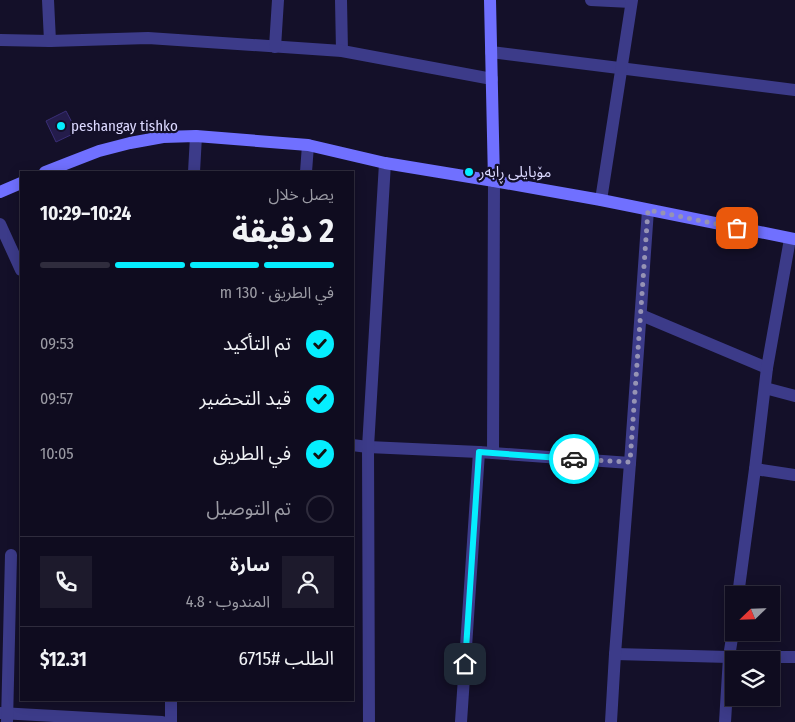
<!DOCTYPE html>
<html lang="ar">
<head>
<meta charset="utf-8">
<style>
	body { margin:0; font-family:"Fira Sans Condensed","Noto Sans Arabic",sans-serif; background:#1d1a2c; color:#f1f3f6; direction:rtl; height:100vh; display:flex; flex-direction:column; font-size:19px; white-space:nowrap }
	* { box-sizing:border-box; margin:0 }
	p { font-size:16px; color:#9b9ba4 }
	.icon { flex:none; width:28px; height:28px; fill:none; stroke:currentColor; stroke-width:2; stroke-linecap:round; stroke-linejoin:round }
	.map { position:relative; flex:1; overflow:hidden; direction:ltr }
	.details { position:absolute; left:20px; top:171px; width:334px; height:530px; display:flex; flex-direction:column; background:#0f0c1f; border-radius:0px; box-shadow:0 2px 12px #0003,0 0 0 1px #2f2c3d; direction:rtl }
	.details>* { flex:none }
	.needle { width:32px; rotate:247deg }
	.buttons { position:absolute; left:725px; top:586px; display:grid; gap:10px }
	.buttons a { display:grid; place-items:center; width:55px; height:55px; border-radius:0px; background:#0f0c1f; box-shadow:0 2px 12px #0003,0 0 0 1px #2f2c3d; font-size:25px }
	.pin { position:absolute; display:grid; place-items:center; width:42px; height:42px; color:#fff; margin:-21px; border-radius:10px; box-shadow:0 2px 8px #0006 }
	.courier { position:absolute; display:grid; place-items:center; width:50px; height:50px; margin:-25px; border:4px solid #05eeff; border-radius:50%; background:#fff; color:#222; box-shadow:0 1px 6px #0007 }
	.head em { font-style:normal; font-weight:700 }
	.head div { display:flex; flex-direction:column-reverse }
	.head { display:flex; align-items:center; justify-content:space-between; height:85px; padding:0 20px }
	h1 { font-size:32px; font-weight:700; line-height:38px }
	.bar { display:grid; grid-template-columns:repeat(4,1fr); gap:8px 5px; align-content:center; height:60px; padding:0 20px }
	.bar i { height:6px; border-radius:4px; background:#2f2c3d }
	.bar .current { background:#05eeff }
	.bar p { grid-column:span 4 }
	.line { display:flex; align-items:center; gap:12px; padding:0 20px; border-top:1px solid #2f2c3d }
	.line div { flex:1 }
	.round { display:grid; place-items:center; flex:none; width:52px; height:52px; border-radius:0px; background:#1d1a2c }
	ol { padding:0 20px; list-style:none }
	li { display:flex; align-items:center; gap:15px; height:55px }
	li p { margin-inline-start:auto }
	li .icon { padding:5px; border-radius:50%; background:#05eeff; color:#111; stroke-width:4 }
	li:last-child { color:#9b9ba4 }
	li i { width:28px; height:28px; border:2px solid #2f2c3d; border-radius:50% }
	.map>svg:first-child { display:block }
	.building { fill:#241c4b; stroke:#3a2e77 }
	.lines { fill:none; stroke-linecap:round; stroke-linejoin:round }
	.street { stroke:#3c3b89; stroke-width:12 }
	.secondary { stroke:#7070ff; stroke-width:12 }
	.done { stroke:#9693b4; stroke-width:5; stroke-dasharray:0 9 }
	.route { stroke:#05eeff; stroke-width:6 }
	.poi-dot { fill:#05eeff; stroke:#141029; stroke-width:2 }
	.labels { text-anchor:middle; stroke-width:4.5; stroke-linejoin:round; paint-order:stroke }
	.poi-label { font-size:15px; fill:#dcd9ff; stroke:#141029; text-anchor:start }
</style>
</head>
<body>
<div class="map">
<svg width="795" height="722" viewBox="0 0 795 722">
	<rect width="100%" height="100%" fill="#141029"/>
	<path class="building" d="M 66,111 L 77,132 L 56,142 L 46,121 Z"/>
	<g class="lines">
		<g class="street">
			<path d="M 48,0 L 50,41"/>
			<path d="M 341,0 L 342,51"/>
			<path d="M 591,0 L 631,2"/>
			<path d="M 0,40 L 50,41 L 148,38 L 342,51 L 492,79"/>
			<path d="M 275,47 L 278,0"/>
			<path d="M 491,52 L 795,90"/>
			<path d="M 194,172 L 196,136"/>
			<path d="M 306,172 L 308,145"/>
			<path d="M 601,200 L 632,0"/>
			<path d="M 0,224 L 21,270"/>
			<path d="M 641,315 L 767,368"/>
			<path d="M 765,388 L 795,396"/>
			<path d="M 352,445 L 368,447 L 479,452 L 630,463"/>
			<path d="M 493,453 L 494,181"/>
			<path d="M 755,469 L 795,475"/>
			<path d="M 738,595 L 755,469 L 767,368 L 790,239"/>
			<path d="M 615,654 L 729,657 L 795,657"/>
			<path d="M 0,713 L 162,722"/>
			<path d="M 7,722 L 11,555"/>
			<path d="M 171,722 L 171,700"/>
			<path d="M 369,722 L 368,447 L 385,163"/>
			<path d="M 461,722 L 479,452"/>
			<path d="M 611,722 L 615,654 L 630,463 L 648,210"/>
			<path d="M 725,722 L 729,657 L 734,625"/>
		</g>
		<g class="secondary">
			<path d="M 490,0 L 494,181"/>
			<path d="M 45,172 L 68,163 L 99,151 L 130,143 L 163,137 L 196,136 L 308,145 L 385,163 L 494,181 L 601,200 L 795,239"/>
			<path d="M 0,192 L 21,183"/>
		</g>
	</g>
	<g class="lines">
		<path class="done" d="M 574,459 L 630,462 L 648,210 L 737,228"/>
		<path class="route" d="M 465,664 L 479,452 L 574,459"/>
	</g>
	<g class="poi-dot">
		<circle cx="61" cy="126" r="5"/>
		<circle cx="469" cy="172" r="5"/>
	</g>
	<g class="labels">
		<g class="poi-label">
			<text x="71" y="131">peshangay tishko</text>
			<text x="479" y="177">مۆبایلی ڕابەر</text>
		</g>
	</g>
</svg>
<div class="buttons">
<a><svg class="needle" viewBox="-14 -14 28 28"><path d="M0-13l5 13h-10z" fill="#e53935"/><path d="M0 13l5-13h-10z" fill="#9b9ba4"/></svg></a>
<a><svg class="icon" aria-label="layers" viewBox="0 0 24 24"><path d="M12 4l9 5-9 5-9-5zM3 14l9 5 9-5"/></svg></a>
</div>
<div class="pin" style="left:737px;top:228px;background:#ea580c"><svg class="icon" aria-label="bag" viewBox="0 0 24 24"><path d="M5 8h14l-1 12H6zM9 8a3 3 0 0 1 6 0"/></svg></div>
<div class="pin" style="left:465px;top:664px;background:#1f2937"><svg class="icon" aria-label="home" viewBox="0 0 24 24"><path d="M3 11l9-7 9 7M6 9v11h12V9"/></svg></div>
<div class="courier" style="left:574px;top:459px"><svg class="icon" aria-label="car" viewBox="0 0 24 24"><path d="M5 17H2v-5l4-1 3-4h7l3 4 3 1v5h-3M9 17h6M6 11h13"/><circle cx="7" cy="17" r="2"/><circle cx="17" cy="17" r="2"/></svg></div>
<section class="details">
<div class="head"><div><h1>2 دقيقة</h1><p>يصل خلال</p></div><em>10:24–10:29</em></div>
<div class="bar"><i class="current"></i><i class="current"></i><i class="current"></i><i></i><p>في الطريق · 130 m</p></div>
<ol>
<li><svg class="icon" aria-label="check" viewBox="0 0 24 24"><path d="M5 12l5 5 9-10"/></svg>تم التأكيد<p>09:53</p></li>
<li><svg class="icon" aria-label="check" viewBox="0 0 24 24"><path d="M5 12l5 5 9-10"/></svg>قيد التحضير<p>09:57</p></li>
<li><svg class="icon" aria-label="check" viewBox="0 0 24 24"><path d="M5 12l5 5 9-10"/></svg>في الطريق<p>10:05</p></li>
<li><i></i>تم التوصيل</li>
</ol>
<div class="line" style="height:90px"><a class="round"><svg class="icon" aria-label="person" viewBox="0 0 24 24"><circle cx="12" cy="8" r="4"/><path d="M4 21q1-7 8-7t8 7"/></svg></a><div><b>سارة</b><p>المندوب · 4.8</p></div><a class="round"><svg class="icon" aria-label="phone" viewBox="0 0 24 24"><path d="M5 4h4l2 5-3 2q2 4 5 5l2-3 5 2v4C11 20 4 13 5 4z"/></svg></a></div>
<div class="line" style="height:65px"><div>الطلب #6715</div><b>$12.31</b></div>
</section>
</div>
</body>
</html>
